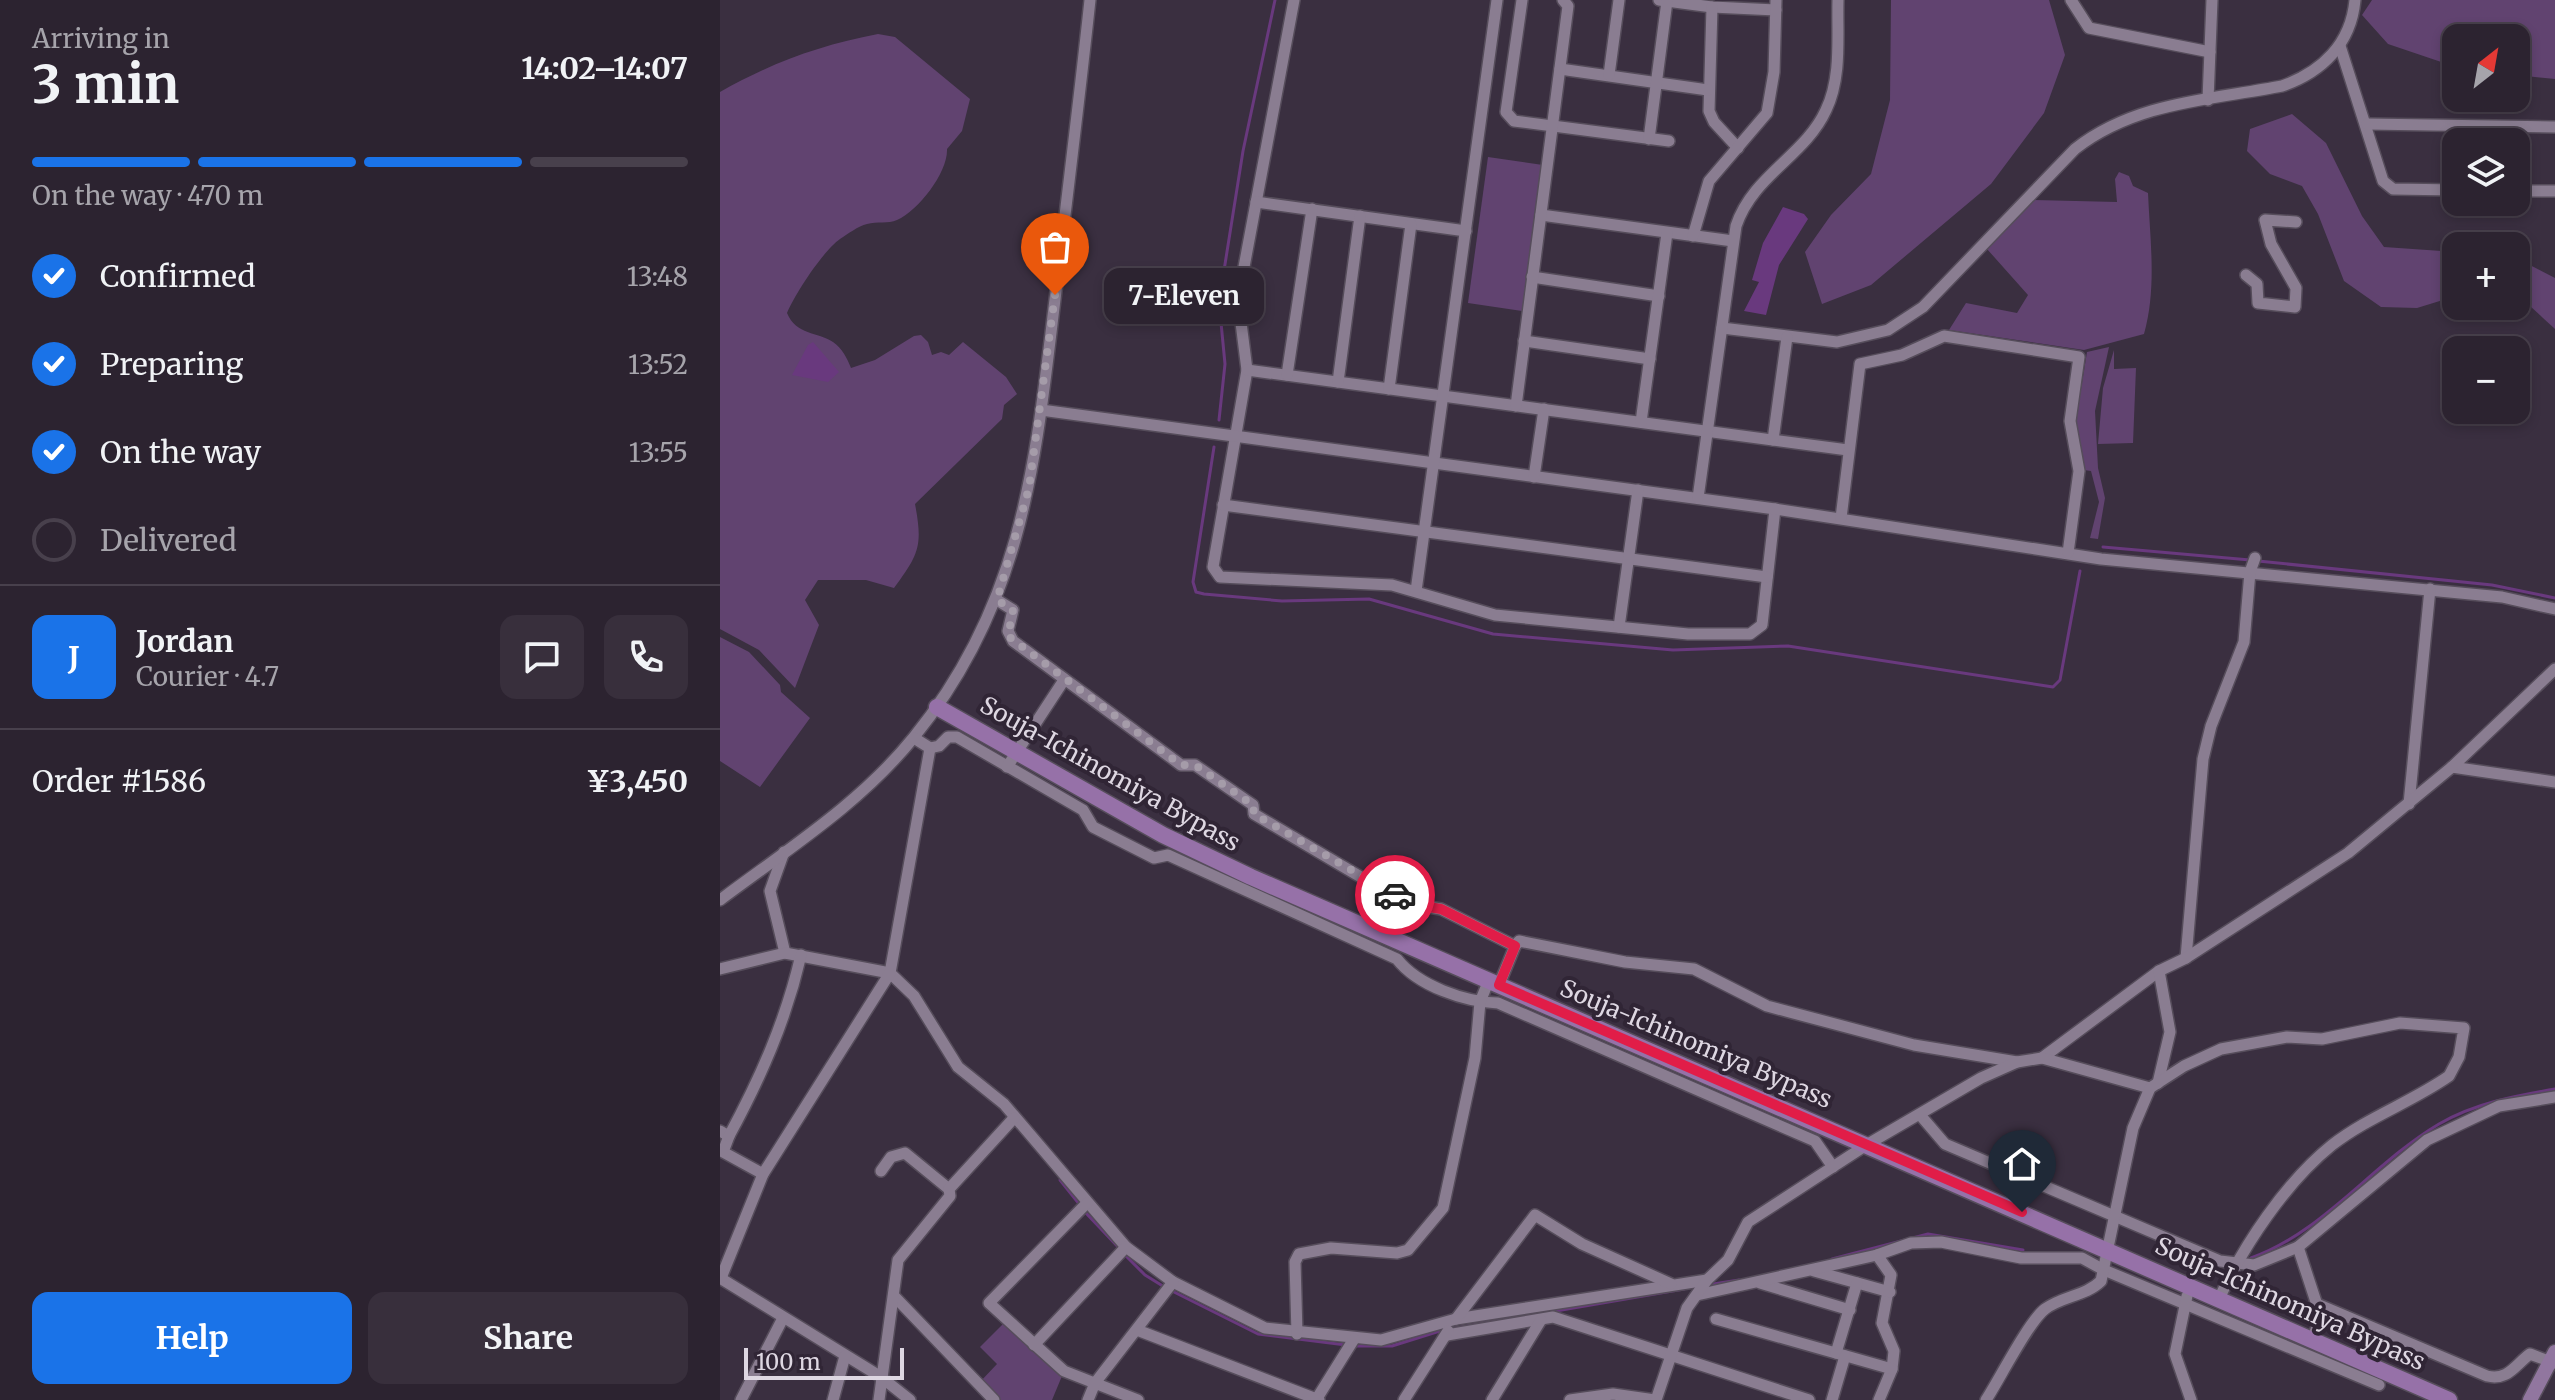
<!DOCTYPE html>
<html lang="en">
<head>
<meta charset="utf-8">
<style>
	body { margin:0; font-family:Merriweather,serif; background:#382f3c; color:#f1f3f6; height:100vh; display:flex; flex-direction:column; font-size:30px; white-space:nowrap }
	* { box-sizing:border-box; margin:0 }
	p { font-size:26px; color:#a6a4ab }
	.icon { flex:none; width:44px; height:44px; fill:none; stroke:currentColor; stroke-width:2; stroke-linecap:round; stroke-linejoin:round }
	.map { position:relative; flex:1; overflow:hidden }
	.side { display:flex; flex-direction:column; background:#2c2330; width:720px }
	.side>* { flex:none }
	.needle { width:52px; rotate:31deg }
	.buttons { position:absolute; left:1722px; top:24px; display:grid; gap:16px }
	.buttons a { display:grid; place-items:center; width:88px; height:88px; border-radius:16px; background:#2c2330; box-shadow:0 4px 12px #0003,0 0 0 2px #48404c; font-size:40px }
	.scale { position:absolute; left:24px; bottom:20px; width:160px; box-sizing:border-box; padding-left:8px; border:4px solid #ded7e2; border-top:0; font-size:22px; line-height:28px; white-space:nowrap; color:#ded7e2; -webkit-text-stroke:6px #302535; paint-order:stroke }
	.pin { position:absolute; display:grid; place-items:center; width:68px; height:68px; color:#fff; margin:-82px -34px; border-radius:50% 50% 50% 0; rotate:-45deg; box-shadow:0 0 8px #0007 }
	.pin .icon { rotate:45deg }
	.courier { position:absolute; display:grid; place-items:center; width:80px; height:80px; margin:-40px; border:6px solid #e11d48; border-radius:50%; background:#fff; color:#222; box-shadow:0 2px 10px #0007 }
	.bubble { position:absolute; height:56px; border-radius:16px; background:#2c2330; box-shadow:0 4px 12px #0003,0 0 0 2px #48404c; font-size:26px; font-weight:700; line-height:56px; text-align:center }
	.head em { font-style:normal; font-weight:700 }
	.head div { display:flex; flex-direction:column-reverse }
	.head { display:flex; align-items:center; justify-content:space-between; height:136px; padding:0 32px }
	h1 { font-size:52px; font-weight:700; line-height:60px }
	.bar { display:grid; grid-template-columns:repeat(4,1fr); gap:12px 8px; align-content:center; height:96px; padding:0 32px }
	.bar i { height:10px; border-radius:6px; background:#48404c }
	.bar .active { background:#1a73e8 }
	.bar p { grid-column:span 4 }
	.line { display:flex; align-items:center; gap:20px; padding:0 32px; border-top:2px solid #48404c }
	.line div { flex:1 }
	.round { display:grid; place-items:center; flex:none; width:84px; height:84px; border-radius:16px; background:#382f3c }
	ol { padding:0 32px; list-style:none }
	li { display:flex; align-items:center; gap:24px; height:88px }
	li p { margin-inline-start:auto }
	li .icon { padding:8px; border-radius:50%; background:#1a73e8; color:#fff; stroke-width:4 }
	li:last-child { color:#a6a4ab }
	li i { width:44px; height:44px; border:4px solid #48404c; border-radius:50% }
	.cta { display:flex; gap:16px; margin-top:auto; padding:16px 32px }
	.cta a { flex:1; height:92px; border-radius:16px; background:#1a73e8; color:#fff; font-size:32px; font-weight:700; line-height:92px; text-align:center }
	.cta a+a { background:#382f3c; color:#f1f3f6 }
	main { display:flex; flex:1; min-height:0 }
	.map>svg:first-child { display:block }
	.green { fill:#614370 }
	.water { fill:#69397e }
	.lines { fill:none; stroke-linecap:round; stroke-linejoin:round }
	.stream { stroke:#69397e; stroke-width:3 }
	.minor-casing { stroke:#564d5b; stroke-width:14 }
	.major-casing { stroke:#564d5b; stroke-width:17 }
	.highway-casing { stroke:#564d5b; stroke-width:19 }
	.minor { stroke:#8a7d91; stroke-width:11 }
	.major { stroke:#91769f; stroke-width:14 }
	.highway { stroke:#9671a8; stroke-width:16 }
	.done { stroke:#a59ca9; stroke-width:8; stroke-dasharray:0 14.4 }
	.route { stroke:#e11d48; stroke-width:10 }
	.labels { text-anchor:middle; stroke-width:8; stroke-linejoin:round; paint-order:stroke }
	.street-label { font-size:24px; fill:#ded7e2; stroke:#302535 }
</style>
</head>
<body>
<main>
<section class="side">
<div class="head"><div><h1>3 min</h1><p>Arriving in</p></div><em>14:02–14:07</em></div>
<div class="bar"><i class="active"></i><i class="active"></i><i class="active"></i><i></i><p>On the way · 470 m</p></div>
<ol>
<li><svg class="icon" aria-label="check" viewBox="0 0 24 24"><path d="M5 12l5 5 9-10"/></svg>Confirmed<p>13:48</p></li>
<li><svg class="icon" aria-label="check" viewBox="0 0 24 24"><path d="M5 12l5 5 9-10"/></svg>Preparing<p>13:52</p></li>
<li><svg class="icon" aria-label="check" viewBox="0 0 24 24"><path d="M5 12l5 5 9-10"/></svg>On the way<p>13:55</p></li>
<li><i></i>Delivered</li>
</ol>
<div class="line" style="height:144px"><b class="round" style="background:#1a73e8;color:#fff">J</b><div><b>Jordan</b><p>Courier · 4.7</p></div><a class="round"><svg class="icon" aria-label="chat" viewBox="0 0 24 24"><path d="M4 5h16v11H9l-5 4z"/></svg></a><a class="round"><svg class="icon" aria-label="phone" viewBox="0 0 24 24"><path d="M5 4h4l2 5-3 2q2 4 5 5l2-3 5 2v4C11 20 4 13 5 4z"/></svg></a></div>
<div class="line" style="height:104px"><div>Order #1586</div><b>¥3,450</b></div>
<div class="cta"><a>Help</a><a>Share</a></div>
</section>
<div class="map">
<svg width="1835" height="1400" viewBox="0 0 1835 1400">
	<rect width="100%" height="100%" fill="#3a2f40"/>
	<g class="green">
		<path d="M 1171,0 L 1329,0 L 1345,55 L 1324,113 L 1271,184 L 1151,285 L 1102,304 L 1085,252 L 1111,215 L 1151,174 L 1170,100 Z"/>
		<path d="M 1652,0 L 1835,0 L 1835,79 L 1796,75 L 1796,38 L 1736,38 L 1736,67 L 1668,44 L 1642,15 Z"/>
		<path d="M 158,34 L 175,37 L 250,99 L 242,131 L 227,149 C 228,172 199,210 177,220 C 168,224 157,221 147,224 C 138,226 128,234 120,239 C 103,251 75,294 67,313 C 76,335 98,332 113,342 C 122,348 127,358 131,368 L 155,360 L 194,336 L 201,335 L 208,342 L 212,355 L 221,352 L 229,355 L 243,342 L 286,377 L 297,394 L 284,405 L 282,419 L 195,504 C 203,546 199,554 174,588 L 146,580 L 98,580 L 85,600 L 99,625 L 75,688 L 39,650 L 0,629 L 0,92 C 51,63 100,45 158,34 Z"/>
		<path d="M 1572,114 L 1606,143 L 1642,216 L 1664,247 L 1736,252 L 1736,296 L 1697,308 L 1661,307 L 1624,281 L 1598,214 L 1582,186 L 1550,174 L 1527,151 L 1530,129 Z"/>
		<path d="M 768,157 L 823,165 L 802,311 L 748,303 Z"/>
		<path d="M 1399,172 L 1409,176 L 1413,186 L 1428,193 C 1430,240 1437,288 1424,334 L 1364,350 L 1229,330 L 1246,303 L 1297,313 L 1308,295 L 1267,249 L 1314,200 L 1397,202 L 1395,179 Z"/>
		<path d="M 1796,258 L 1835,278 L 1835,329 L 1796,293 Z"/>
		<path d="M 1389,347 L 1375,411 L 1378,468 L 1385,498 L 1378,539 L 1370,538 L 1379,502 L 1371,471 L 1364,470 L 1356,420 L 1367,352 Z"/>
		<path d="M 1394,350 L 1394,369 L 1416,368 L 1413,443 L 1378,444 L 1383,388 Z"/>
		<path d="M 0,637 L 29,652 L 60,685 L 61,692 L 90,718 L 40,787 L 0,761 Z"/>
		<path d="M 285,1322 L 342,1376 L 332,1400 L 277,1400 L 259,1383 L 277,1364 L 260,1347 Z"/>
	</g>
	<g class="water">
		<path d="M 1063,207 L 1084,214 L 1088,219 L 1059,265 L 1046,315 L 1024,311 L 1039,282 L 1032,280 L 1043,243 Z"/>
		<path d="M 93,342 L 119,372 L 108,382 L 72,375 L 88,345 Z"/>
	</g>
	<g class="lines">
		<g class="stream">
			<path d="M 499,420 L 505,364 L 499,302 L 523,151 L 555,0"/>
			<path d="M 494,447 L 473,582 L 476,592 L 484,594 L 562,601 L 649,599 L 773,634 L 953,650 L 1068,646 L 1333,687 L 1340,680 L 1360,571"/>
			<path d="M 1383,547 L 1530,560"/>
			<path d="M 1538,561 L 1772,585 L 1835,598"/>
			<path d="M 340,1180 L 360,1205"/>
			<path d="M 364,1211 L 400,1249"/>
			<path d="M 405,1255 L 425,1275 L 446,1288"/>
			<path d="M 1531,1258 C 1604,1232 1653,1163 1719,1124 C 1755,1103 1795,1096 1835,1089"/>
			<path d="M 1112,1259 L 1208,1234 L 1303,1250"/>
			<path d="M 987,1285 L 1019,1280"/>
			<path d="M 452,1291 L 538,1334 L 626,1345"/>
			<path d="M 731,1329 L 964,1289"/>
			<path d="M 633,1346 L 672,1346 L 723,1330"/>
		</g>
		<defs>
			<g id="minor">
				<path d="M 574,0 L 518,299 L 527,370 L 493,567 L 500,577 L 672,585 L 775,615 L 968,634 L 1030,634 L 1042,625 L 1055,509"/>
				<path d="M 802,0 L 786,112 L 794,121 L 949,141"/>
				<path d="M 939,0 L 992,7 L 1056,10"/>
				<path d="M 1351,0 L 1369,28 L 1490,52"/>
				<path d="M 992,7 L 989,111 L 994,122 L 1018,148"/>
				<path d="M 1620,46 L 1663,181 L 1673,189 L 1736,190"/>
				<path d="M 840,69 L 988,90"/>
				<path d="M 889,75 L 899,0"/>
				<path d="M 1488,100 L 1492,0"/>
				<path d="M 1647,124 L 1835,127"/>
				<path d="M 929,139 L 947,1"/>
				<path d="M 1796,191 L 1835,191"/>
				<path d="M 536,202 L 746,231"/>
				<path d="M 821,215 L 1013,241"/>
				<path d="M 973,236 L 989,181 L 1047,113 L 1054,72 L 1056,0"/>
				<path d="M 1526,275 L 1537,284 L 1538,303 L 1575,307 L 1576,288 L 1551,244 L 1545,220 L 1576,222"/>
				<path d="M 812,277 L 939,296"/>
				<path d="M 1002,328 L 1117,342 L 1168,330 L 1203,307 L 1355,149 C 1415,102 1490,100 1562,86 C 1602,72 1631,44 1635,0"/>
				<path d="M 804,341 L 930,359"/>
				<path d="M 527,370 L 1128,450"/>
				<path d="M 567,375 L 592,209"/>
				<path d="M 618,382 L 640,216"/>
				<path d="M 669,389 L 691,224"/>
				<path d="M 796,406 L 848,6 L 843,0"/>
				<path d="M 321,410 L 1055,509 L 1381,559 L 1782,597 L 1835,609"/>
				<path d="M 921,422 L 947,233"/>
				<path d="M 1053,440 L 1067,337"/>
				<path d="M 814,477 L 824,409"/>
				<path d="M 978,498 L 1016,226 C 1033,175 1085,156 1106,110 C 1122,77 1117,36 1118,0"/>
				<path d="M 503,505 L 1047,577"/>
				<path d="M 1121,518 L 1140,364 L 1182,355 L 1224,336 L 1359,357 L 1350,421 L 1359,471 L 1348,553"/>
				<path d="M 696,591 L 777,0"/>
				<path d="M 277,600 L 293,610 L 288,631 L 293,641 L 461,765 L 475,765 L 533,805 L 534,814 L 651,883 L 696,905 L 721,909 L 795,946 L 799,941 L 905,962 L 974,969 L 1047,1006 L 1194,1045 L 1297,1062"/>
				<path d="M 899,627 L 918,490"/>
				<path d="M 210,748 L 219,746 L 228,737 L 237,737 L 363,810 L 373,827 L 434,858 L 448,855 L 677,959 C 698,986 745,1002 778,1003 L 1095,1141 L 1113,1167"/>
				<path d="M 287,767 L 344,680"/>
				<path d="M 1732,767 L 1835,782"/>
				<path d="M 1689,804 L 1710,589"/>
				<path d="M 64,852 L 50,891 L 65,953"/>
				<path d="M 0,900 C 68,849 141,803 194,737 C 307,598 316,453 337,283 C 348,188 360,94 370,0"/>
				<path d="M 1466,958 L 1483,759 L 1491,726 L 1524,642 L 1530,572 L 1535,558"/>
				<path d="M 0,969 L 65,953 L 170,973 L 194,996 L 238,1067 L 284,1104 L 406,1247 L 453,1282 L 545,1328 L 661,1340 L 736,1319 L 987,1280"/>
				<path d="M 779,985 L 795,946"/>
				<path d="M 1322,1058 L 1439,971 L 1466,958 L 1628,853 L 1732,767 L 1835,669"/>
				<path d="M 1438,1083 L 1450,1032 L 1439,971"/>
				<path d="M 1201,1116 L 1225,1144 L 1500,1261 L 1534,1265 L 1578,1247 L 1707,1140 L 1779,1106 L 1835,1097"/>
				<path d="M 0,1131 L 9,1136 L 3,1152 L 43,1174"/>
				<path d="M 9,1136 C 41,1077 66,1020 81,955"/>
				<path d="M 161,1171 L 171,1157 L 185,1153 L 229,1189"/>
				<path d="M 367,1203 L 269,1303 L 344,1371 L 418,1400"/>
				<path d="M 1578,1247 L 1601,1317 L 1592,1340"/>
				<path d="M 1157,1255 L 1171,1275 L 1162,1323 L 1174,1351 L 1172,1369 L 1159,1400"/>
				<path d="M 1094,1271 L 1170,1292"/>
				<path d="M 0,1278 L 161,1377 L 190,1400"/>
				<path d="M 1,1278 L 43,1174 L 170,973 L 209,754 L 210,748 L 194,738"/>
				<path d="M 1040,1283 L 1130,1310"/>
				<path d="M 977,1295 L 1157,1255 L 1191,1243 L 1221,1242 L 1301,1258 L 1362,1258 L 1384,1270 L 1659,1385"/>
				<path d="M 1467,1296 L 1455,1354 L 1471,1400"/>
				<path d="M 175,1297 L 274,1400"/>
				<path d="M 1597,1304 L 1767,1376 C 1788,1381 1795,1365 1810,1354 L 1834,1363"/>
				<path d="M 736,1319 L 815,1215 L 862,1244 L 951,1284"/>
				<path d="M 996,1319 L 1172,1369"/>
				<path d="M 417,1330 L 599,1400"/>
				<path d="M 577,1334 L 575,1262 L 579,1254 L 611,1248 L 677,1253 L 688,1250 L 723,1208 L 755,1058 L 760,1002 L 769,980"/>
				<path d="M 727,1335 L 833,1317 L 1089,1400"/>
				<path d="M 314,1345 L 406,1247"/>
				<path d="M 1116,1353 L 1137,1283"/>
				<path d="M 21,1400 L 63,1318"/>
				<path d="M 113,1400 L 125,1356"/>
				<path d="M 159,1400 L 178,1260 L 230,1196 L 229,1189 L 294,1118"/>
				<path d="M 368,1400 L 375,1383 L 453,1282"/>
				<path d="M 596,1400 L 634,1339"/>
				<path d="M 684,1400 L 728,1331"/>
				<path d="M 772,1400 L 821,1320"/>
				<path d="M 850,1400 L 893,1394 L 935,1400"/>
				<path d="M 936,1400 L 967,1308 L 987,1280 L 1008,1260 L 1028,1222 L 1148,1144 L 1261,1078 L 1297,1062 L 1322,1058 L 1430,1088"/>
				<path d="M 1112,1400 L 1125,1356"/>
				<path d="M 1266,1400 C 1279,1380 1309,1321 1325,1309 C 1342,1296 1366,1296 1381,1281 L 1413,1128 L 1430,1088 L 1464,1066 L 1501,1049 L 1567,1037 L 1602,1039 L 1680,1023 L 1744,1028 L 1739,1057 L 1729,1076 C 1692,1102 1648,1117 1612,1145 C 1566,1182 1523,1246 1499,1299"/>
			</g>
			<path id="major" d="M 1810,1400 L 1835,1352"/>
			<path id="highway" d="M 217,707 L 443,835 L 531,877 L 1729,1400"/>
		</defs>
		<use href="#minor" class="minor-casing"/>
		<use href="#major" class="major-casing"/>
		<use href="#highway" class="highway-casing"/>
		<use href="#minor" class="minor"/>
		<use href="#major" class="major"/>
		<use href="#highway" class="highway"/>
	</g>
	<g class="lines">
		<path class="done" d="M 335,295 L 309,488 L 277,600 L 293,610 L 288,636 L 461,765 L 475,765 L 533,805 L 534,814 L 675,895"/>
		<path class="route" d="M 675,895 L 696,905 L 721,909 L 795,946 L 779,985 L 1302,1212"/>
	</g>
	<g class="labels">
		<g class="street-label">
			<text transform="translate(390 774) rotate(29)" y="8">Souja-Ichinomiya Bypass</text>
			<text transform="translate(976 1044) rotate(23)" y="8">Souja-Ichinomiya Bypass</text>
			<text transform="translate(1570 1304) rotate(24)" y="8">Souja-Ichinomiya Bypass</text>
		</g>
	</g>
</svg>
<div class="buttons">
<a><svg class="needle" viewBox="-14 -14 28 28"><path d="M0-13l5 13h-10z" fill="#e53935"/><path d="M0 13l5-13h-10z" fill="#a6a4ab"/></svg></a>
<a><svg class="icon" aria-label="layers" viewBox="0 0 24 24"><path d="M12 4l9 5-9 5-9-5zM3 14l9 5 9-5"/></svg></a>
<a>+</a>
<a>−</a>
</div>
<div class="scale">100 m</div>
<div class="pin" style="left:335px;top:295px;background:#ea580c"><svg class="icon" aria-label="bag" viewBox="0 0 24 24"><path d="M5 8h14l-1 12H6zM9 8a3 3 0 0 1 6 0"/></svg></div>
<div class="pin" style="left:1302px;top:1212px;background:#1f2937"><svg class="icon" aria-label="home" viewBox="0 0 24 24"><path d="M3 11l9-7 9 7M6 9v11h12V9"/></svg></div>
<div class="courier" style="left:675px;top:895px"><svg class="icon" aria-label="car" viewBox="0 0 24 24"><path d="M5 17H2v-5l4-1 3-4h7l3 4 3 1v5h-3M9 17h6M6 11h13"/><circle cx="7" cy="17" r="2"/><circle cx="17" cy="17" r="2"/></svg></div>
<div class="bubble" style="left:384px;top:268px;width:160px">7-Eleven</div>
</div>
</main>
</body>
</html>
